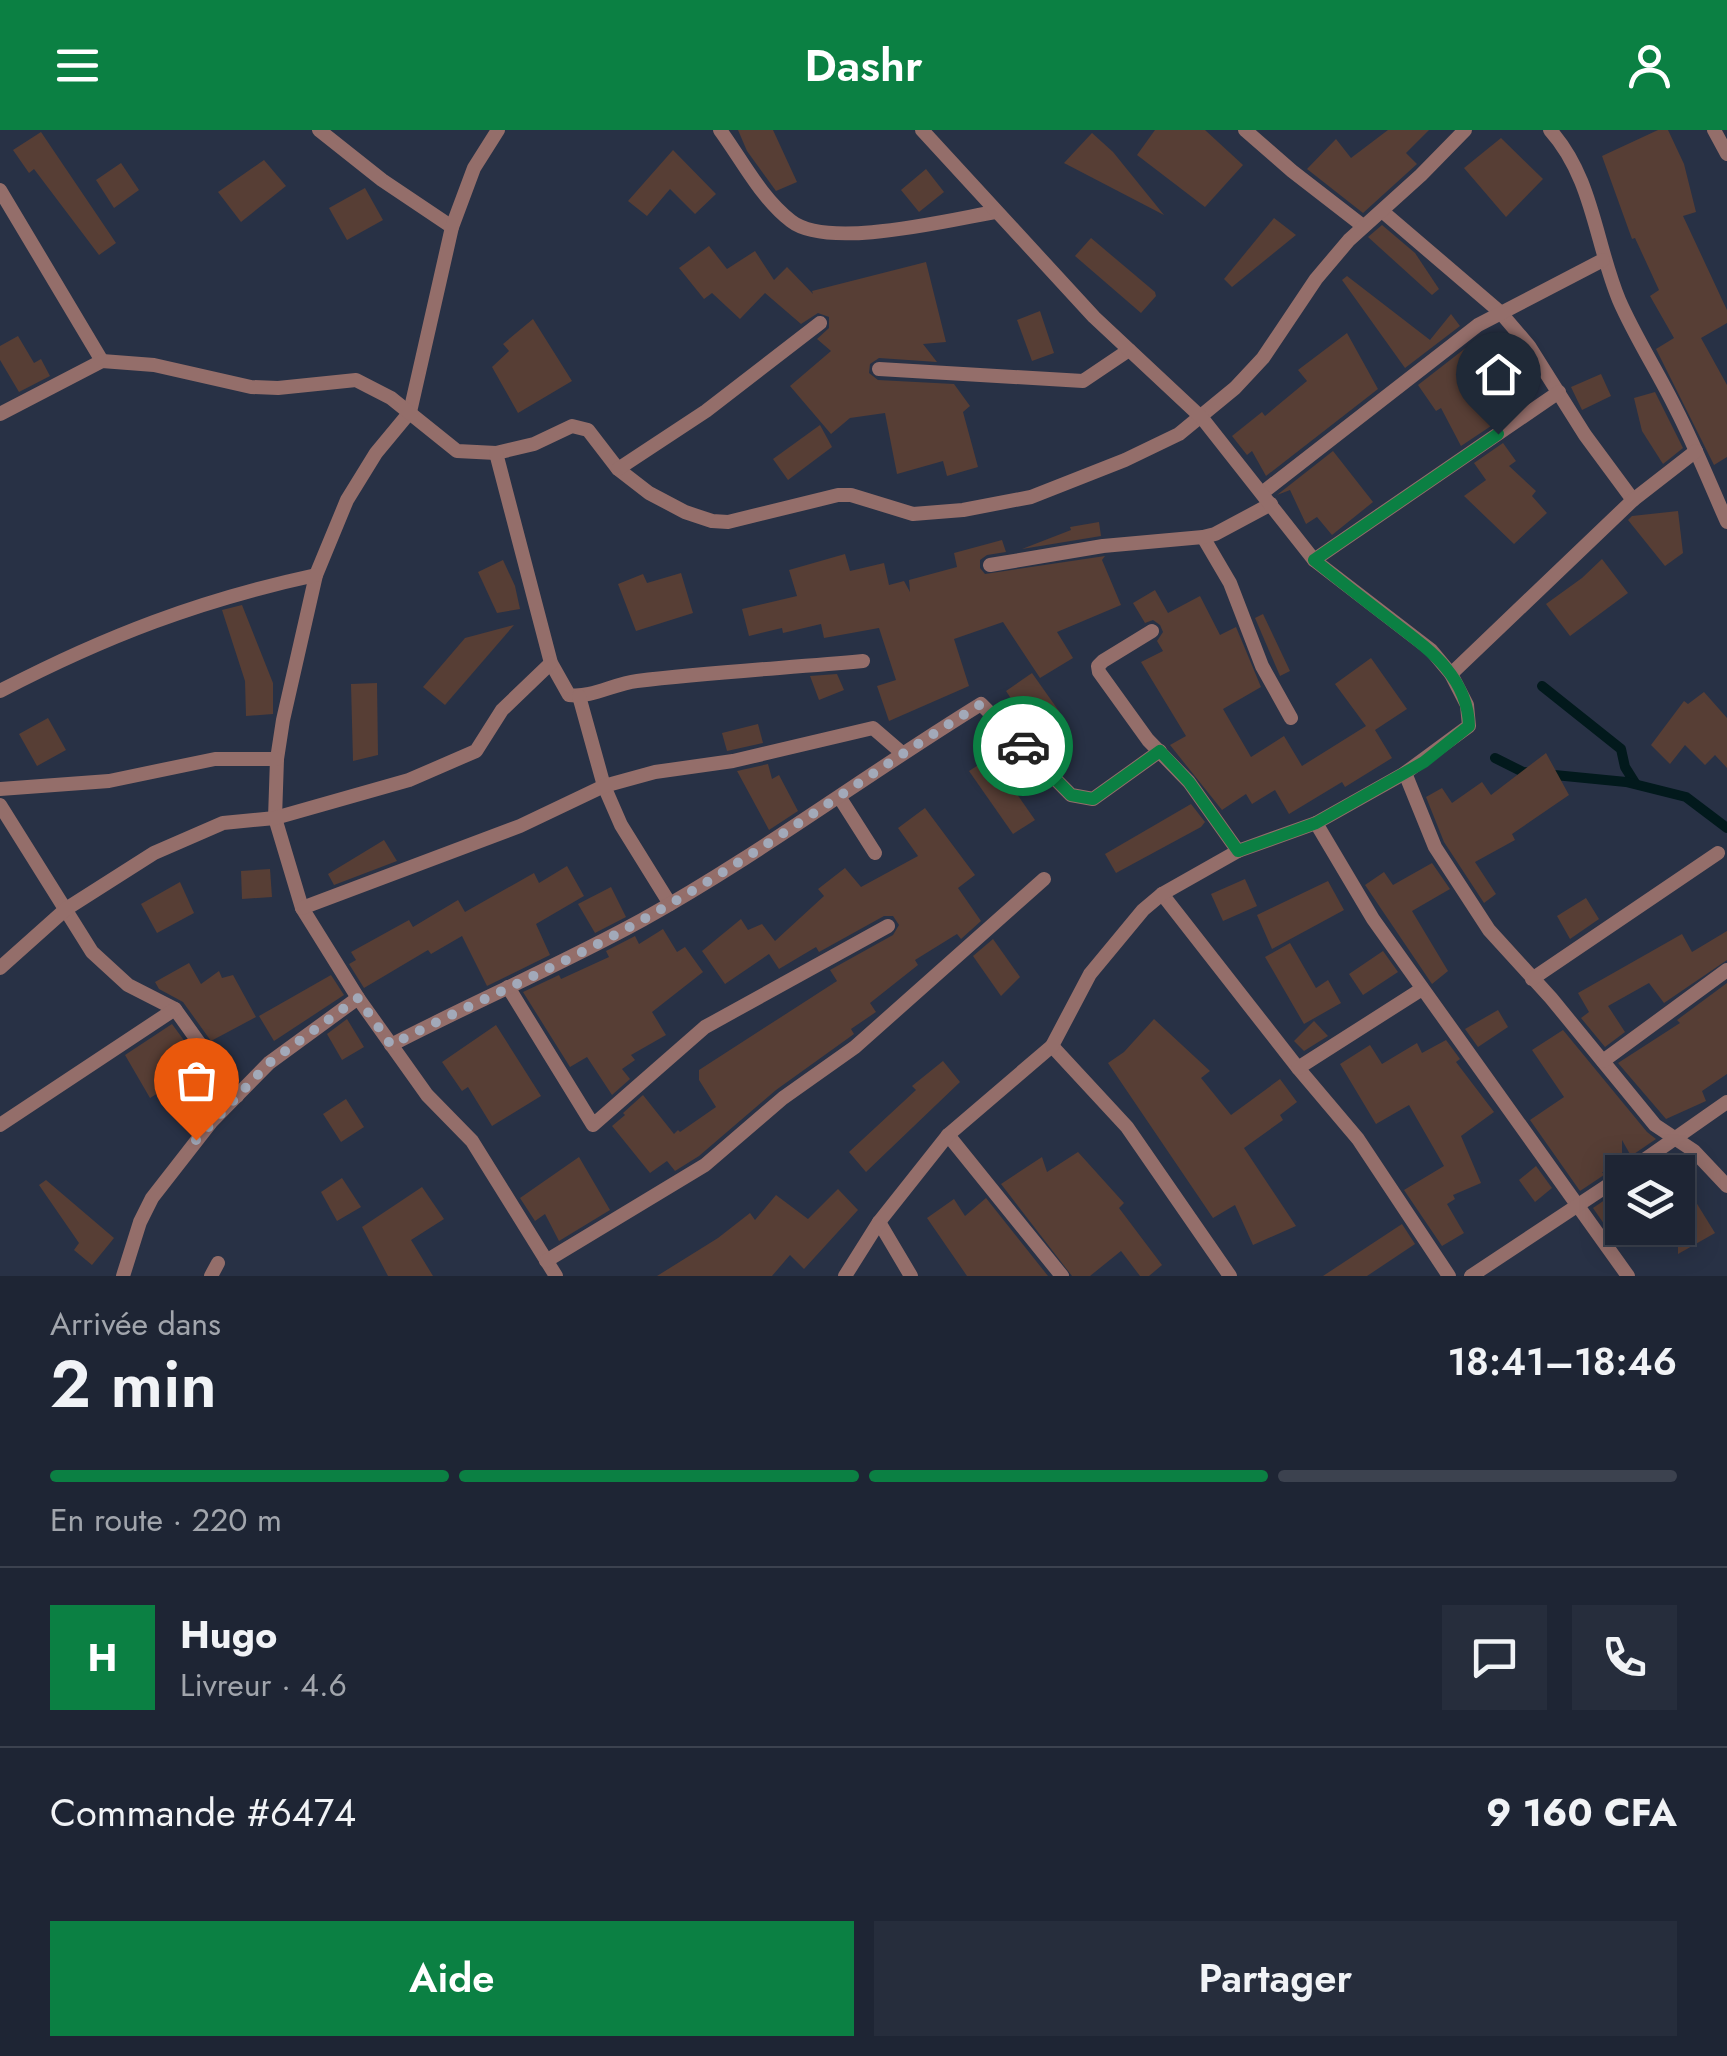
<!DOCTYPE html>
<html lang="fr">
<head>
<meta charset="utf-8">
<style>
	body { margin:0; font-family:Jost,sans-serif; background:#262d3c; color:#f1f3f6; height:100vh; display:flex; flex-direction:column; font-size:38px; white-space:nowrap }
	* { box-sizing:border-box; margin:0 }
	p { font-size:32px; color:#a1a5ac }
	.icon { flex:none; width:55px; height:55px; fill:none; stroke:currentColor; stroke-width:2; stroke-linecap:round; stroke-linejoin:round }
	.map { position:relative; height:1146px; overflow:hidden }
	.side { display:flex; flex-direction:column; background:#1e2534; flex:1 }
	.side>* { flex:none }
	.controls { position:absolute; left:1605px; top:1025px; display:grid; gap:20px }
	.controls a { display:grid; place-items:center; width:90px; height:90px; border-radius:0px; background:#1e2534; box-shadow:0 5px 25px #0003,0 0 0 2px #3c424f; font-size:50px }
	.pin { position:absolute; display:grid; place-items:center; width:85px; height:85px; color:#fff; margin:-102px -42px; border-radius:50% 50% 50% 0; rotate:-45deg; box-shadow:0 0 10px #0007 }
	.pin .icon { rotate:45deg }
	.courier { position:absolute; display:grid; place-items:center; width:100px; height:100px; margin:-50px; border:8px solid #0b8043; border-radius:50%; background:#fff; color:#222; box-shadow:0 2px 12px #0007 }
	.summary em { font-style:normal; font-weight:600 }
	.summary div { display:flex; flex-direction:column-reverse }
	.summary { display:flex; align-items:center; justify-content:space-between; height:170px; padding:0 50px }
	h1 { font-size:65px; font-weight:600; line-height:75px }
	.bar { display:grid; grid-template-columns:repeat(4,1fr); gap:15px 10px; align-content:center; height:120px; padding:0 50px }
	.bar i { height:12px; border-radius:8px; background:#3c424f }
	.bar .active { background:#0b8043 }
	.bar p { grid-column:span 4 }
	.line { display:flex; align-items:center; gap:25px; padding:0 50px; border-top:2px solid #3c424f }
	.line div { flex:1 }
	.round { display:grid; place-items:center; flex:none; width:105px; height:105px; border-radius:0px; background:#262d3c }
	.action { display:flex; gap:20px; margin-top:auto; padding:20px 50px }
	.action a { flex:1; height:115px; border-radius:0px; background:#0b8043; color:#fff; font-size:40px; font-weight:600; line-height:115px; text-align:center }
	.action a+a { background:#262d3c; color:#f1f3f6 }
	header { display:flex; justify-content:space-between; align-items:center; height:130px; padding:0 50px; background:#0b8043; color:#fff; font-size:45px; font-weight:600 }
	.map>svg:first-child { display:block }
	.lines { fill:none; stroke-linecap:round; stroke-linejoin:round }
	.stream { stroke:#02191c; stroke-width:10 }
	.building { fill:#573e35 }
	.service { stroke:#946e6a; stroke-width:14 }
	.done { stroke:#a2a9b9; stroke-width:10; stroke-dasharray:0 18 }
	.route { stroke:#0b8043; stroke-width:12 }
</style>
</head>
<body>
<header><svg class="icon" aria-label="menu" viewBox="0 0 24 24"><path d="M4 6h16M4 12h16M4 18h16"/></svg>Dashr<svg class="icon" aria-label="person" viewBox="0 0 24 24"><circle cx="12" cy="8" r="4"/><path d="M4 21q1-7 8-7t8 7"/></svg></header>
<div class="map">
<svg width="1727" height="1146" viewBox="0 0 1727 1146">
	<rect width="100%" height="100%" fill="#283145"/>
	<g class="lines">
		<g class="stream">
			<path d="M 1542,556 L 1621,619 L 1625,637 L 1635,653"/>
			<path d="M 1495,628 L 1523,642 L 1626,652 L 1686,667 L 1727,698"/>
		</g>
	</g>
	<g class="building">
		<path d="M 738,0 L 773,0 L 797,52 L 776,61 L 747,21 Z"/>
		<path d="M 1155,0 L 1205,0 L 1243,35 L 1205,77 L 1137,25 Z"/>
		<path d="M 1388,0 L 1429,0 L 1406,23 L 1417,34 L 1363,83 L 1307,39 L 1336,9 L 1351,28 Z"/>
		<path d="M 1658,0 L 1668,0 L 1684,34 L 1696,82 L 1683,86 L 1727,180 L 1727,193 L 1701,208 L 1727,255 L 1727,327 L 1714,335 L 1656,219 L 1674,208 L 1650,166 L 1659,160 L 1635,108 L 1632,109 L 1602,26 Z"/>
		<path d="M 41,2 L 116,113 L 99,125 L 34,39 L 29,43 L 13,20 Z"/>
		<path d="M 1092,3 L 1113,22 L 1164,85 L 1064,33 Z"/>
		<path d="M 1501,8 L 1543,49 L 1506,87 L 1464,38 Z"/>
		<path d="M 673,20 L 716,64 L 695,84 L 670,59 L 647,86 L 628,71 Z"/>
		<path d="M 264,30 L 286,56 L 241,92 L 218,62 Z"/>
		<path d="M 121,33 L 139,60 L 114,78 L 96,50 Z"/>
		<path d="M 926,39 L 944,62 L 919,82 L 901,60 Z"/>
		<path d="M 365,58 L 383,90 L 347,110 L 329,78 Z"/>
		<path d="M 1274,88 L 1296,105 L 1232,157 L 1224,149 Z"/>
		<path d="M 1382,95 L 1415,123 L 1439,159 L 1432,165 L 1368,107 Z"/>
		<path d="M 1091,108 L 1155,162 L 1156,166 L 1141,183 L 1075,126 Z"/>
		<path d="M 709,116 L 727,139 L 755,121 L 774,150 L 787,137 L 813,164 L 812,161 L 926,132 L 946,212 L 923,214 L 937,232 L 879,228 L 870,234 L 869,243 L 878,250 L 954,254 L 970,276 L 963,282 L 978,337 L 947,346 L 943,331 L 897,344 L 885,283 L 850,288 L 831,304 L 790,256 L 831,221 L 817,209 L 829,198 L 829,187 L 818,183 L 801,194 L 765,163 L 740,189 L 712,163 L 704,169 L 679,138 Z"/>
		<path d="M 1347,146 L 1430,210 L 1451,184 L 1460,196 L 1405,238 L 1342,150 Z"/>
		<path d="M 1040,181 L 1054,223 L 1032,231 L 1017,190 Z"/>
		<path d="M 533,189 L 572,251 L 518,283 L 492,237 L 509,221 L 503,214 Z"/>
		<path d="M 1347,203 L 1378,259 L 1266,346 L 1252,321 L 1247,325 L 1232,306 L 1262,282 L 1265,286 L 1307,251 L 1298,240 Z"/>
		<path d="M 18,206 L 34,233 L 41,229 L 50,246 L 19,262 L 0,230 L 0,216 Z"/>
		<path d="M 1472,213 L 1512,265 L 1482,283 L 1491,296 L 1461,316 L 1441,278 L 1436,281 L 1418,255 Z"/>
		<path d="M 1601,244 L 1611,266 L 1582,280 L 1571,257 Z"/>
		<path d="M 1655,262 L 1683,318 L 1663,334 L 1642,301 L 1634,268 Z"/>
		<path d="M 820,295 L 832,317 L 788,350 L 773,329 Z"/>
		<path d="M 1503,313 L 1516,331 L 1509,336 L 1536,361 L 1532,366 L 1547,383 L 1514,414 L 1464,366 L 1486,350 L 1474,333 Z"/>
		<path d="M 1333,321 L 1373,372 L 1332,405 L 1317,387 L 1306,394 L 1290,360 L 1277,365 Z"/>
		<path d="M 1678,381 L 1683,423 L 1665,436 L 1628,390 L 1632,386 Z"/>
		<path d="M 1099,392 L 1101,406 L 1022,419 L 1071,400 L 1070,397 Z"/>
		<path d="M 1002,410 L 1006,422 L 987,425 L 980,430 L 980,438 L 985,444 L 1105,426 L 1102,430 L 1121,475 L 1057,502 L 1073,528 L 1040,548 L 1003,492 L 954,509 L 969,556 L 889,591 L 877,556 L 896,550 L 879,498 L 824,508 L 821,494 L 783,503 L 782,498 L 749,506 L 742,479 L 797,466 L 789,440 L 845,424 L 850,441 L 884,433 L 889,455 L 904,451 L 910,462 L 909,450 L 957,437 L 954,423 Z"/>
		<path d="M 1602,429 L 1628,463 L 1570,506 L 1546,474 L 1582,448 Z"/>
		<path d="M 503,430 L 515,456 L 520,479 L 497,483 L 478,442 Z"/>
		<path d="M 681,443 L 693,483 L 636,501 L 618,454 L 643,444 L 647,453 Z"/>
		<path d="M 1155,460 L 1168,483 L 1200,466 L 1220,505 L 1236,497 L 1261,557 L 1223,579 L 1251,627 L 1284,606 L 1302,636 L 1366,596 L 1335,554 L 1371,528 L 1407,579 L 1375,600 L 1392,628 L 1345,657 L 1342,652 L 1289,684 L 1275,660 L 1252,674 L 1246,664 L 1222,680 L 1170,615 L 1186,606 L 1141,532 L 1163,521 L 1157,511 L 1163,502 L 1160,495 L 1153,490 L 1145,493 L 1133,473 Z"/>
		<path d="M 242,475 L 273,553 L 273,584 L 246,586 L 245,551 L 222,480 Z"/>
		<path d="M 1263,484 L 1290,541 L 1280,546 L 1255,488 Z"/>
		<path d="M 514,495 L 445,575 L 423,557 L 465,508 Z"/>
		<path d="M 1032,543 L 1061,584 L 1034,603 L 1006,561 Z"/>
		<path d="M 837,544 L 844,560 L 819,570 L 810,546 Z"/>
		<path d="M 377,553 L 378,625 L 353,631 L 351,554 Z"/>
		<path d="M 1704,562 L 1727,588 L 1727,638 L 1715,625 L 1705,635 L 1685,615 L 1670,634 L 1651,615 L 1684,571 L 1688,574 Z"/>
		<path d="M 48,588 L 66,620 L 37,636 L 19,604 Z"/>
		<path d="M 758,594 L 763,613 L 727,621 L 722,603 Z"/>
		<path d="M 1546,623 L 1569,665 L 1512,704 L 1515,710 L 1475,732 L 1496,764 L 1484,773 L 1444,712 L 1426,667 L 1442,658 L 1452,673 L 1482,652 L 1491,665 Z"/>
		<path d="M 991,627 L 1035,690 L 1013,704 L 969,641 Z"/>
		<path d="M 768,634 L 772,649 L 779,645 L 798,681 L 769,700 L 737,641 Z"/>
		<path d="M 1191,674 L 1205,692 L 1201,697 L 1116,743 L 1105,724 Z"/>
		<path d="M 925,678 L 975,745 L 958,758 L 981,791 L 961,809 L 957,804 L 915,830 L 918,835 L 870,873 L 876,882 L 851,899 L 854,904 L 776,960 L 699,1026 L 675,1041 L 667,1031 L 650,1043 L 612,996 L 625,985 L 623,983 L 643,965 L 674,1004 L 678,1000 L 680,1002 L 716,977 L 699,950 L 699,940 L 837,851 L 830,840 L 893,805 L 899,795 L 893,786 L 884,786 L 819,822 L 816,817 L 779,839 L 769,824 L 725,854 L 702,821 L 741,789 L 748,800 L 762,794 L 775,811 L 824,766 L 818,759 L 845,738 L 861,757 L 918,726 L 898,698 Z"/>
		<path d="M 384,710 L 397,731 L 334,755 L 328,744 Z"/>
		<path d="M 1432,733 L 1450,759 L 1412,781 L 1448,841 L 1432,854 L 1365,755 L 1384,742 L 1393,755 Z"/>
		<path d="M 567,736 L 584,766 L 536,794 L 550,825 L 487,856 L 462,806 L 431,824 L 428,820 L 364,858 L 349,834 L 356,830 L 351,822 L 409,790 L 413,797 L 458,770 L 465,782 L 534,743 L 539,753 Z"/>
		<path d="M 270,739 L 272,767 L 242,769 L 241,741 Z"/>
		<path d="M 1245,749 L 1257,776 L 1223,791 L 1211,764 Z"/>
		<path d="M 1328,751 L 1344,780 L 1272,819 L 1257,785 Z"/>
		<path d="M 180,752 L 194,783 L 157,803 L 141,774 Z"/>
		<path d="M 611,757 L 626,787 L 595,803 L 578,774 Z"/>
		<path d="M 1586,768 L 1599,789 L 1570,809 L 1557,786 Z"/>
		<path d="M 663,799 L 677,822 L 685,817 L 703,842 L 652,882 L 666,905 L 631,925 L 635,930 L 622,939 L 630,949 L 612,965 L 587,927 L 570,937 L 523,862 L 559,845 L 561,849 L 609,827 L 606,821 L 635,806 L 639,814 Z"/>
		<path d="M 1727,801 L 1727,830 L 1664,873 L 1649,853 L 1608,876 L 1625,902 L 1605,917 L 1581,888 L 1589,882 L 1578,863 L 1682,804 L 1692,822 Z"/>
		<path d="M 993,809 L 1020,847 L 1001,866 L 973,826 Z"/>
		<path d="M 1290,813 L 1316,858 L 1328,850 L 1341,873 L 1304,894 L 1265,827 Z"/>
		<path d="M 1383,821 L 1398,842 L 1363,865 L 1349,844 Z"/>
		<path d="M 189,833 L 201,854 L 219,841 L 222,848 L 233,845 L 256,887 L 211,911 L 183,872 L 159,859 L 155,852 Z"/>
		<path d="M 331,845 L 344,865 L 274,911 L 259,886 Z"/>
		<path d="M 1727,853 L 1727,944 L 1702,961 L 1706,971 L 1666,989 L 1618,933 L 1680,893 L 1677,890 Z"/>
		<path d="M 1498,880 L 1508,897 L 1478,917 L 1465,899 Z"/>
		<path d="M 347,889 L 364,917 L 342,930 L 327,904 Z"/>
		<path d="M 1154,889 L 1210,941 L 1201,948 L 1231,985 L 1280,949 L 1297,972 L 1280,985 L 1283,990 L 1244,1018 L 1296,1096 L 1253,1115 L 1235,1075 L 1213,1088 L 1108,933 L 1124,922 Z"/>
		<path d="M 1314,891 L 1328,906 L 1304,921 L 1294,911 Z"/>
		<path d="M 172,894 L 191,920 L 169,932 L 179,950 L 150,968 L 125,925 Z"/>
		<path d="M 496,895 L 541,966 L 492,996 L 468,957 L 462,961 L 442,932 Z"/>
		<path d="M 1563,900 L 1647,1002 L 1656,1009 L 1631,1026 L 1622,1010 L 1622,1032 L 1608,1042 L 1602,1042 L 1604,1045 L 1580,1061 L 1530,990 L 1564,967 L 1532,920 Z"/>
		<path d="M 1446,910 L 1460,929 L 1456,932 L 1494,982 L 1461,1006 L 1481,1053 L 1453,1065 L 1455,1069 L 1447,1074 L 1464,1103 L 1442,1116 L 1404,1060 L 1444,1036 L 1409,975 L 1376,994 L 1340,934 L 1370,915 L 1382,934 L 1417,913 L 1422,923 Z"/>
		<path d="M 943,931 L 960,952 L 866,1042 L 849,1022 L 916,960 L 912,956 Z"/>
		<path d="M 346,969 L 364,997 L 341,1012 L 323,984 Z"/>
		<path d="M 1078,1022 L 1124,1073 L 1119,1078 L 1162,1135 L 1149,1146 L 1140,1146 L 1121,1121 L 1090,1146 L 1072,1146 L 1001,1054 L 1042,1027 L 1047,1042 Z"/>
		<path d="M 579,1027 L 610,1080 L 559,1111 L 545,1084 L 535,1091 L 520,1068 Z"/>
		<path d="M 1536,1036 L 1552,1058 L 1535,1072 L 1519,1050 Z"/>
		<path d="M 1678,1043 L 1715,1103 L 1678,1124 Z"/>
		<path d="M 342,1048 L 361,1077 L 337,1091 L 321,1062 Z"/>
		<path d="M 46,1050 L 114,1108 L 92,1135 L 74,1120 L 79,1113 L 39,1055 Z"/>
		<path d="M 422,1057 L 444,1089 L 411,1110 L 433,1146 L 388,1146 L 362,1097 Z"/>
		<path d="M 838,1059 L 858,1080 L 804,1139 L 790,1125 L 772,1146 L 657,1146 L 718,1108 L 750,1083 L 755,1090 L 776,1065 L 808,1089 Z"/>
		<path d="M 1615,1063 L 1622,1075 L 1622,1092 L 1609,1101 L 1593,1078 Z"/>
		<path d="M 986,1068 L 1048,1146 L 967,1146 L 927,1088 L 954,1069 L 965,1086 Z"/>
		<path d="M 1402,1094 L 1415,1114 L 1367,1146 L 1323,1146 Z"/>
	</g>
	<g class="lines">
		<g class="service">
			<path d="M 319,0 L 382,50 L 452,97"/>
			<path d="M 498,0 L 474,38 L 452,97 L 410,282 L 376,323 L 347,370 L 316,445 L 283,590 L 277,629 L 275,688 L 302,778 L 358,868 L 427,965 L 472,1011 L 556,1146"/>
			<path d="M 720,0 C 742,30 761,68 791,91 C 828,120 949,90 995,82"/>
			<path d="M 1245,0 L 1292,41 L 1363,96"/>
			<path d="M 1550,0 C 1593,48 1595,112 1619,170 C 1635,207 1658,242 1676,279 C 1695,316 1710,354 1727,392"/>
			<path d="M 1714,0 L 1727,24"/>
			<path d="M 0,60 L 102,231"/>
			<path d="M 1382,81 L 1500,182 L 1529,216 L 1585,305 L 1633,370"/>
			<path d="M 879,239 L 1083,251 L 1129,220"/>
			<path d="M 0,284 L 102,231 L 154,235 L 251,257 L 278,258 L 356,250 L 391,268 L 457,321 L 496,323 L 534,314 L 572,296 L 588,300 L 618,339 L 649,363 L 685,382 L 712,391 L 728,392 L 838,365 L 851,365 L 913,384 L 963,380 L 1031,367 L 1125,330 L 1179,304 L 1235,258 L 1263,228 L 1316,149 L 1349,110 L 1421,45 L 1465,0"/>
			<path d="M 496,323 L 551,533 L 569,565 C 592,568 613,554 637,551 C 712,542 787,538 863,531"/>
			<path d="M 618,339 L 706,281 L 820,193"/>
			<path d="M 1262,363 L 1478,195 L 1603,130"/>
			<path d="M 1203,407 L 1230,453 L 1262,536 L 1291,588"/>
			<path d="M 1314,430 L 1559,262"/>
			<path d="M 990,435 L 1103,416 L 1203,407 L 1215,404 L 1271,374"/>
			<path d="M 1152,501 L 1103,531 L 1098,536 L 1099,542 L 1148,610 L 1189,652 L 1238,721"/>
			<path d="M 1451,544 L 1633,370 L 1696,321"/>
			<path d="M 0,561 C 106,506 200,470 316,445"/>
			<path d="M 579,566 L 604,656 L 621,695 L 670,774"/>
			<path d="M 1405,643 L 1435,717 L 1489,800 L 1551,868 L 1655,995 L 1694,1021 L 1727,1056"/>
			<path d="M 0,659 L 109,651 L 215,629 L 277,629"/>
			<path d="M 840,668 L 875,723"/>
			<path d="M 0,675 L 92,822 L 128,855 L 175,879 L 237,966"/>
			<path d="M 1316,693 L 1373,789 L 1628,1146"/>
			<path d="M 1162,764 L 1298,938 L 1358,1009 L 1449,1146"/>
			<path d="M 302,778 L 520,696 L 604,656 L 655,642 L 733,631 L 873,598 L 902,623"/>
			<path d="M 0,838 L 66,779 L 154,723 L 223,693 L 275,688 L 409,650 L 476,621 L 502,580 L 551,533"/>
			<path d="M 1532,849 L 1718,723"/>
			<path d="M 508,857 L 593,995 L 705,897 L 888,796"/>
			<path d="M 391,915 C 474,872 560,835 642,790 C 759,725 867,644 981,574 L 1071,665 L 1093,669 L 1160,621"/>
			<path d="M 1052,916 L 1127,997 L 1230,1146"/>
			<path d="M 1603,931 L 1727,840"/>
			<path d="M 1298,938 L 1422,859"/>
			<path d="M 0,995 L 175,879"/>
			<path d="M 948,1005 L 1062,1146"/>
			<path d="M 1627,1042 L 1727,972"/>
			<path d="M 879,1092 L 911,1146"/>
			<path d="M 546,1131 L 705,1035 L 783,968 L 855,917 L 1044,749"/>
			<path d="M 123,1146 L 140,1092 L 152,1068 L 212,991 L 269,933 L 358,868"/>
			<path d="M 211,1146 L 218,1133"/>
			<path d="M 845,1146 L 879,1092 L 948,1005 L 1052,916 L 1090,844 L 1143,780 L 1162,764 L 1238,721 L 1316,693 L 1405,643 L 1469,596 L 1467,575 L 1451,544 L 1431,520 L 1314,430 L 1202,288 L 1094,187 L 922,0"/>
			<path d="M 1471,1146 L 1622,1046"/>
		</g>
	</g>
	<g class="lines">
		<path class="done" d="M 196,1010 L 269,933 L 358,868 L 391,915 C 474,872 561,836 642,790 C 759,725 867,644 981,574 L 1023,616"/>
		<path class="route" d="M 1023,616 L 1071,665 L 1093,669 L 1160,621 L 1189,652 L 1238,721 L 1316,693 L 1424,632 L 1469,596 C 1468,544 1424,516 1388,488 C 1363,469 1339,450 1314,430 L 1498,304"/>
	</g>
</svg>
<div class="controls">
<a><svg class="icon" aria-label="layers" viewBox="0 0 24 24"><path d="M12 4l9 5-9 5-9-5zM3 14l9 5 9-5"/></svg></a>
</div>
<div class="pin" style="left:196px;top:1010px;background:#ea580c"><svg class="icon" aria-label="bag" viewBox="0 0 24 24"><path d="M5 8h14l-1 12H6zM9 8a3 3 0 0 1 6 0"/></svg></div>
<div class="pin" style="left:1498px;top:304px;background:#1f2937"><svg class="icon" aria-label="home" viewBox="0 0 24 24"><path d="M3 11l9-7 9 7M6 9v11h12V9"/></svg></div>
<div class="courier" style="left:1023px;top:616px"><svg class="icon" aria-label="car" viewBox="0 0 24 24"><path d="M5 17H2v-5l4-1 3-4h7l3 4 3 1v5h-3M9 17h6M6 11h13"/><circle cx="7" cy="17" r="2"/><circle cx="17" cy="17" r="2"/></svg></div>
</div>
<section class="side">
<div class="summary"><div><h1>2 min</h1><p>Arrivée dans</p></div><em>18:41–18:46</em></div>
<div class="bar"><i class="active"></i><i class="active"></i><i class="active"></i><i></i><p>En route · 220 m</p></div>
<div class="line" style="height:180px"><b class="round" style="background:#0b8043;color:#fff">H</b><div><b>Hugo</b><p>Livreur · 4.6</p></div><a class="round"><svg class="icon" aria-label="chat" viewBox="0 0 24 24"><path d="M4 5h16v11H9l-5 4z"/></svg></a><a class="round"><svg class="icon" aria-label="phone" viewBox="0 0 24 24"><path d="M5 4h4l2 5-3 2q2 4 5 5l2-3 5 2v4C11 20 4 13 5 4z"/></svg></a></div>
<div class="line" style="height:130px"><div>Commande #6474</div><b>9 160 CFA</b></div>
<div class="action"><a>Aide</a><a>Partager</a></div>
</section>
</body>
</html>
